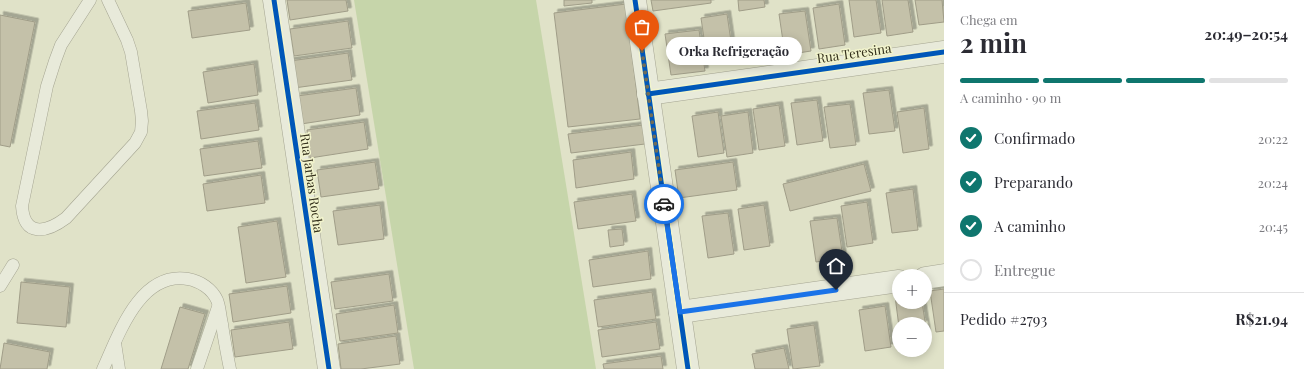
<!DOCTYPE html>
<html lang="pt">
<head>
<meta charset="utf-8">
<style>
	body { margin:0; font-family:"Playfair Display",serif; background:#f2f2f3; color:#2b2b33; height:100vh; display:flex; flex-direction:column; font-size:15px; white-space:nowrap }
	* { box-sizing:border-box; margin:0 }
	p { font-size:13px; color:#7c7c81 }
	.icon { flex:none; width:22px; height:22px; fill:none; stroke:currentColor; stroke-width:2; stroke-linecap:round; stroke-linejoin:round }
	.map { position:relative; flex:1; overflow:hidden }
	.side { display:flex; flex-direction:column; background:#fff; width:360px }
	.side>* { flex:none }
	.fabs { position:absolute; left:892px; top:269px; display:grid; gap:8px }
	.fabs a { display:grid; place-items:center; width:40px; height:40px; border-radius:50%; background:#fff; box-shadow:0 2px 10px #0003; font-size:20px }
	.pin { position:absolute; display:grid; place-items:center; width:34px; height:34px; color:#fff; margin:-41px -17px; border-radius:50% 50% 50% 0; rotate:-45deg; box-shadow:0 0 4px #0007 }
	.pin .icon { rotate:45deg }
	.courier { position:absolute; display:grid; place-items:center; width:40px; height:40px; margin:-20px; border:3px solid #1a73e8; border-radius:50%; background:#fff; color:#222; box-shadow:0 1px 5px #0007 }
	.bubble { position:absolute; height:28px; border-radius:14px; background:#fff; box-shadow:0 2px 10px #0003; font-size:13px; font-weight:700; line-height:28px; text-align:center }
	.overview em { font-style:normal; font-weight:700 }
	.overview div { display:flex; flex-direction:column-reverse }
	.overview { display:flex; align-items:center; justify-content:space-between; height:68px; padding:0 16px }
	h1 { font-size:26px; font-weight:700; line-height:30px }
	.bar { display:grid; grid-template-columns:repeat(4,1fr); gap:6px 4px; align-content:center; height:48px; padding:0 16px }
	.bar i { height:5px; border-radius:3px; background:#e1e1e2 }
	.bar .active { background:#0f766e }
	.bar p { grid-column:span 4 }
	.line { display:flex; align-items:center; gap:10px; padding:0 16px; border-top:1px solid #e1e1e2 }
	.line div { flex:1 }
	ol { padding:0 16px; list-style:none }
	li { display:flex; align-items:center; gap:12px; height:44px }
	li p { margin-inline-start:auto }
	li .icon { padding:4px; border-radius:50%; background:#0f766e; color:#fff; stroke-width:4 }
	li:last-child { color:#7c7c81 }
	li i { width:22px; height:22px; border:2px solid #e1e1e2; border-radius:50% }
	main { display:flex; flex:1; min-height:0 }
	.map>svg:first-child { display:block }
	.green { fill:#c6d5aa }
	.building { fill:#c4c1a9; stroke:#a09d88; filter:url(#shadow) }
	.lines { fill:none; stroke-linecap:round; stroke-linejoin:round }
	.lane-casing { stroke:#a5a592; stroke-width:13 }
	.street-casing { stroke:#a5a592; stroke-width:23 }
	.lane { stroke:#e8eada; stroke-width:12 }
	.street { stroke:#e8eada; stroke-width:22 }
	.cycleway-casing { stroke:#f2f4cd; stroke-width:8 }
	.cycleway { stroke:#0057b8; stroke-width:5 }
	.done { stroke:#706e58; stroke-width:4; stroke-dasharray:0 7.2 }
	.route { stroke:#1a73e8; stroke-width:5 }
	.labels { text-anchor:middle; stroke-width:3; stroke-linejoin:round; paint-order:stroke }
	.street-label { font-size:13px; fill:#332f1b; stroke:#f2f4cd }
</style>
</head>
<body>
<main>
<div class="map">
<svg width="944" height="369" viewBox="0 0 944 369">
	<defs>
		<filter id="shadow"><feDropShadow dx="3.5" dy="-3.5" stdDeviation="0" flood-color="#0004"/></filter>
	</defs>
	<rect width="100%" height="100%" fill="#e0e2c8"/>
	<path class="green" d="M 354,0 L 536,0 L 596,369 L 414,369 Z"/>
	<g class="building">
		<path d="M 287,0 L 346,0 L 348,11 L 290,20 Z"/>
		<path d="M 564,0 L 592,0 L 592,3 L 564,6 Z"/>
		<path d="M 651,0 L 711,0 L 711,3 L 653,11 Z"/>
		<path d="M 738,0 L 764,0 L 765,7 L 739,11 Z"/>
		<path d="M 849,0 L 876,0 L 881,33 L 854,37 Z"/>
		<path d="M 882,0 L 908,0 L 913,32 L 887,36 Z"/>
		<path d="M 915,0 L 942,0 L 944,22 L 919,25 Z"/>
		<path d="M 246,3 L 250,30 L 192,38 L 188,11 Z"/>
		<path d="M 626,4 L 640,119 L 568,127 L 554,13 Z"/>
		<path d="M 839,4 L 845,45 L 819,49 L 813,8 Z"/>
		<path d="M 805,11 L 811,51 L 785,55 L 779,14 Z"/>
		<path d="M 727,14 L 733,55 L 707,59 L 701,18 Z"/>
		<path d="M 0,15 L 35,22 L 10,147 L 0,145 Z"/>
		<path d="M 348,21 L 352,48 L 294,56 L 290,29 Z"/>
		<path d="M 699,30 L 705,71 L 671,75 L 665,34 Z"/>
		<path d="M 348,53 L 352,80 L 294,88 L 290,61 Z"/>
		<path d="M 254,64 L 258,95 L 208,103 L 203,72 Z"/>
		<path d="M 356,88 L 360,115 L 301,124 L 297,96 Z"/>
		<path d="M 889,90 L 895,131 L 869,134 L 863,93 Z"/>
		<path d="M 817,100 L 823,141 L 797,145 L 791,103 Z"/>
		<path d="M 255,103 L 259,130 L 201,139 L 197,111 Z"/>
		<path d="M 850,104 L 856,145 L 830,148 L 824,107 Z"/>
		<path d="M 779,105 L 785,146 L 759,150 L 753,109 Z"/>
		<path d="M 924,108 L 929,149 L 903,153 L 897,112 Z"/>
		<path d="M 718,112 L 724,153 L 698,157 L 692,116 Z"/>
		<path d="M 748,112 L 753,153 L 727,157 L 721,116 Z"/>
		<path d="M 364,122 L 368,149 L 310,158 L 307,130 Z"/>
		<path d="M 643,125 L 645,144 L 571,153 L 568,134 Z"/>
		<path d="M 258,141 L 262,168 L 204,176 L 200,149 Z"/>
		<path d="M 631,152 L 634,179 L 576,188 L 573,160 Z"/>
		<path d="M 375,162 L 379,189 L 321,197 L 317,170 Z"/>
		<path d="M 733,162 L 737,190 L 679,198 L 675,170 Z"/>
		<path d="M 864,164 L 871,191 L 790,211 L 783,184 Z"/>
		<path d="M 261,175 L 265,203 L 207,211 L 203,184 Z"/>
		<path d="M 913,189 L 918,230 L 892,233 L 886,193 Z"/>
		<path d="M 632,194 L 636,221 L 578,229 L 574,202 Z"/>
		<path d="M 867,202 L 873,243 L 847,247 L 841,206 Z"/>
		<path d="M 380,205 L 384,239 L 338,245 L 333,211 Z"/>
		<path d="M 764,205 L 770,246 L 744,250 L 738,209 Z"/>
		<path d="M 728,213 L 734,254 L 708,258 L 702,216 Z"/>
		<path d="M 837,218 L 843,258 L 816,262 L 810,221 Z"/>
		<path d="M 277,221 L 286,277 L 246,283 L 238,227 Z"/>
		<path d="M 622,229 L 624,245 L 610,247 L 608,230 Z"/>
		<path d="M 648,251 L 651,279 L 593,287 L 589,260 Z"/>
		<path d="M 389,274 L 393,301 L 335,309 L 331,282 Z"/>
		<path d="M 21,282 L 70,287 L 66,327 L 17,323 Z"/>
		<path d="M 287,286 L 291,313 L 233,322 L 229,294 Z"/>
		<path d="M 944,289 L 944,331 L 936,332 L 930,291 Z"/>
		<path d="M 652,292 L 656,319 L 598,327 L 594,300 Z"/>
		<path d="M 895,296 L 899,296 L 899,302 L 922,302 L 927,334 L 925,334 L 925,324 L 899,324 L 899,327 Z"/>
		<path d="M 394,305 L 398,333 L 340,341 L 336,314 Z"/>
		<path d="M 885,306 L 891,347 L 865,351 L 859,310 Z"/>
		<path d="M 180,307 L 205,314 L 188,369 L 161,369 Z"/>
		<path d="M 289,322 L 293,349 L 235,357 L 231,330 Z"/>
		<path d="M 656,322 L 660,349 L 602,357 L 598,330 Z"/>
		<path d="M 814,325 L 820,366 L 793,369 L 787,329 Z"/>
		<path d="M 396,336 L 400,364 L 361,369 L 341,369 L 338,344 Z"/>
		<path d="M 4,343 L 50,352 L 47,369 L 0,369 Z"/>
		<path d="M 784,348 L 789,369 L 755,369 L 752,354 Z"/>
		<path d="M 661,356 L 663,369 L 604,369 L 603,364 Z"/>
	</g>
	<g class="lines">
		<defs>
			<g id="lane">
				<path d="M 90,0 L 61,45 L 55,61 L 47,86 L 22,206 C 24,237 46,233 66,218 L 135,143 L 141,132 L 142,121 L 141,111 L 131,52 L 127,40 L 108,0"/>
				<path d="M 0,286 L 13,265"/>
				<path d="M 115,343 L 119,369"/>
				<path d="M 103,369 C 119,334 140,271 188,279 C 200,281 212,289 217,300 C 220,307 220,316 222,324 C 224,339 227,354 230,369"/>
				<path d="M 197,369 L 218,307"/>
			</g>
			<g id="street">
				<path d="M 274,0 L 329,369"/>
				<path d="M 635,0 L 688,369"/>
				<path d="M 648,94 L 944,52"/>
				<path d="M 925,278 L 944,275"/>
				<path d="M 680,312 L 899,281"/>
			</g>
		</defs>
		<use href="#lane" class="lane-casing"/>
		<use href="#street" class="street-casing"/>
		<use href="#lane" class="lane"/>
		<use href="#street" class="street"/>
		<defs>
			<g id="cycleway">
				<path d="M 274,0 L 329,369"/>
				<path d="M 635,0 L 688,369"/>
				<path d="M 648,94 L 944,52"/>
			</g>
		</defs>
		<use href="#cycleway" class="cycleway-casing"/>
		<use href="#cycleway" class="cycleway"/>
	</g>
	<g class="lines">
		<path class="done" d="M 642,51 L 664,204"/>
		<path class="route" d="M 664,204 L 680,312 L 836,290"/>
	</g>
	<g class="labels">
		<g class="street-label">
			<text transform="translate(854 53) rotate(-8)" y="5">Rua Teresina</text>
			<text transform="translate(312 183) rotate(82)" y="5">Rua Jarbas Rocha</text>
		</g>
	</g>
</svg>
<div class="fabs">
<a>+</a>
<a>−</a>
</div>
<div class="pin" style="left:642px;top:51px;background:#ea580c"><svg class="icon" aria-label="bag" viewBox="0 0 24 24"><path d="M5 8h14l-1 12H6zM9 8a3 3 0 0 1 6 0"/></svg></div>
<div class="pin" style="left:836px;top:290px;background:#1f2937"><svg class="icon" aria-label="home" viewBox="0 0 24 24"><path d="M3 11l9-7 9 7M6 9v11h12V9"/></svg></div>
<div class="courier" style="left:664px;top:204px"><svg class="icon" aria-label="car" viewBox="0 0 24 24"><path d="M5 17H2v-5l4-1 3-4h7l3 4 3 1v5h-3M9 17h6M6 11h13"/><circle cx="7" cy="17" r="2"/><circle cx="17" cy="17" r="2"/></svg></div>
<div class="bubble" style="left:666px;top:37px;width:136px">Orka Refrigeração</div>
</div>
<section class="side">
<div class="overview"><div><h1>2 min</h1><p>Chega em</p></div><em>20:49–20:54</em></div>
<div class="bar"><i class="active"></i><i class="active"></i><i class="active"></i><i></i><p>A caminho · 90 m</p></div>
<ol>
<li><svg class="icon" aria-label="check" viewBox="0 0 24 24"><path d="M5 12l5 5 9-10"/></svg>Confirmado<p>20:22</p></li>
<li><svg class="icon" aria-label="check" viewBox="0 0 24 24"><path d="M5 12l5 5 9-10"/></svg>Preparando<p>20:24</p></li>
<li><svg class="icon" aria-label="check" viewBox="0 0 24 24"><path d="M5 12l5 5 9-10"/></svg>A caminho<p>20:45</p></li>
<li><i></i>Entregue</li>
</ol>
<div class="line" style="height:52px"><div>Pedido #2793</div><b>R$21.94</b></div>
</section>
</main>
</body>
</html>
